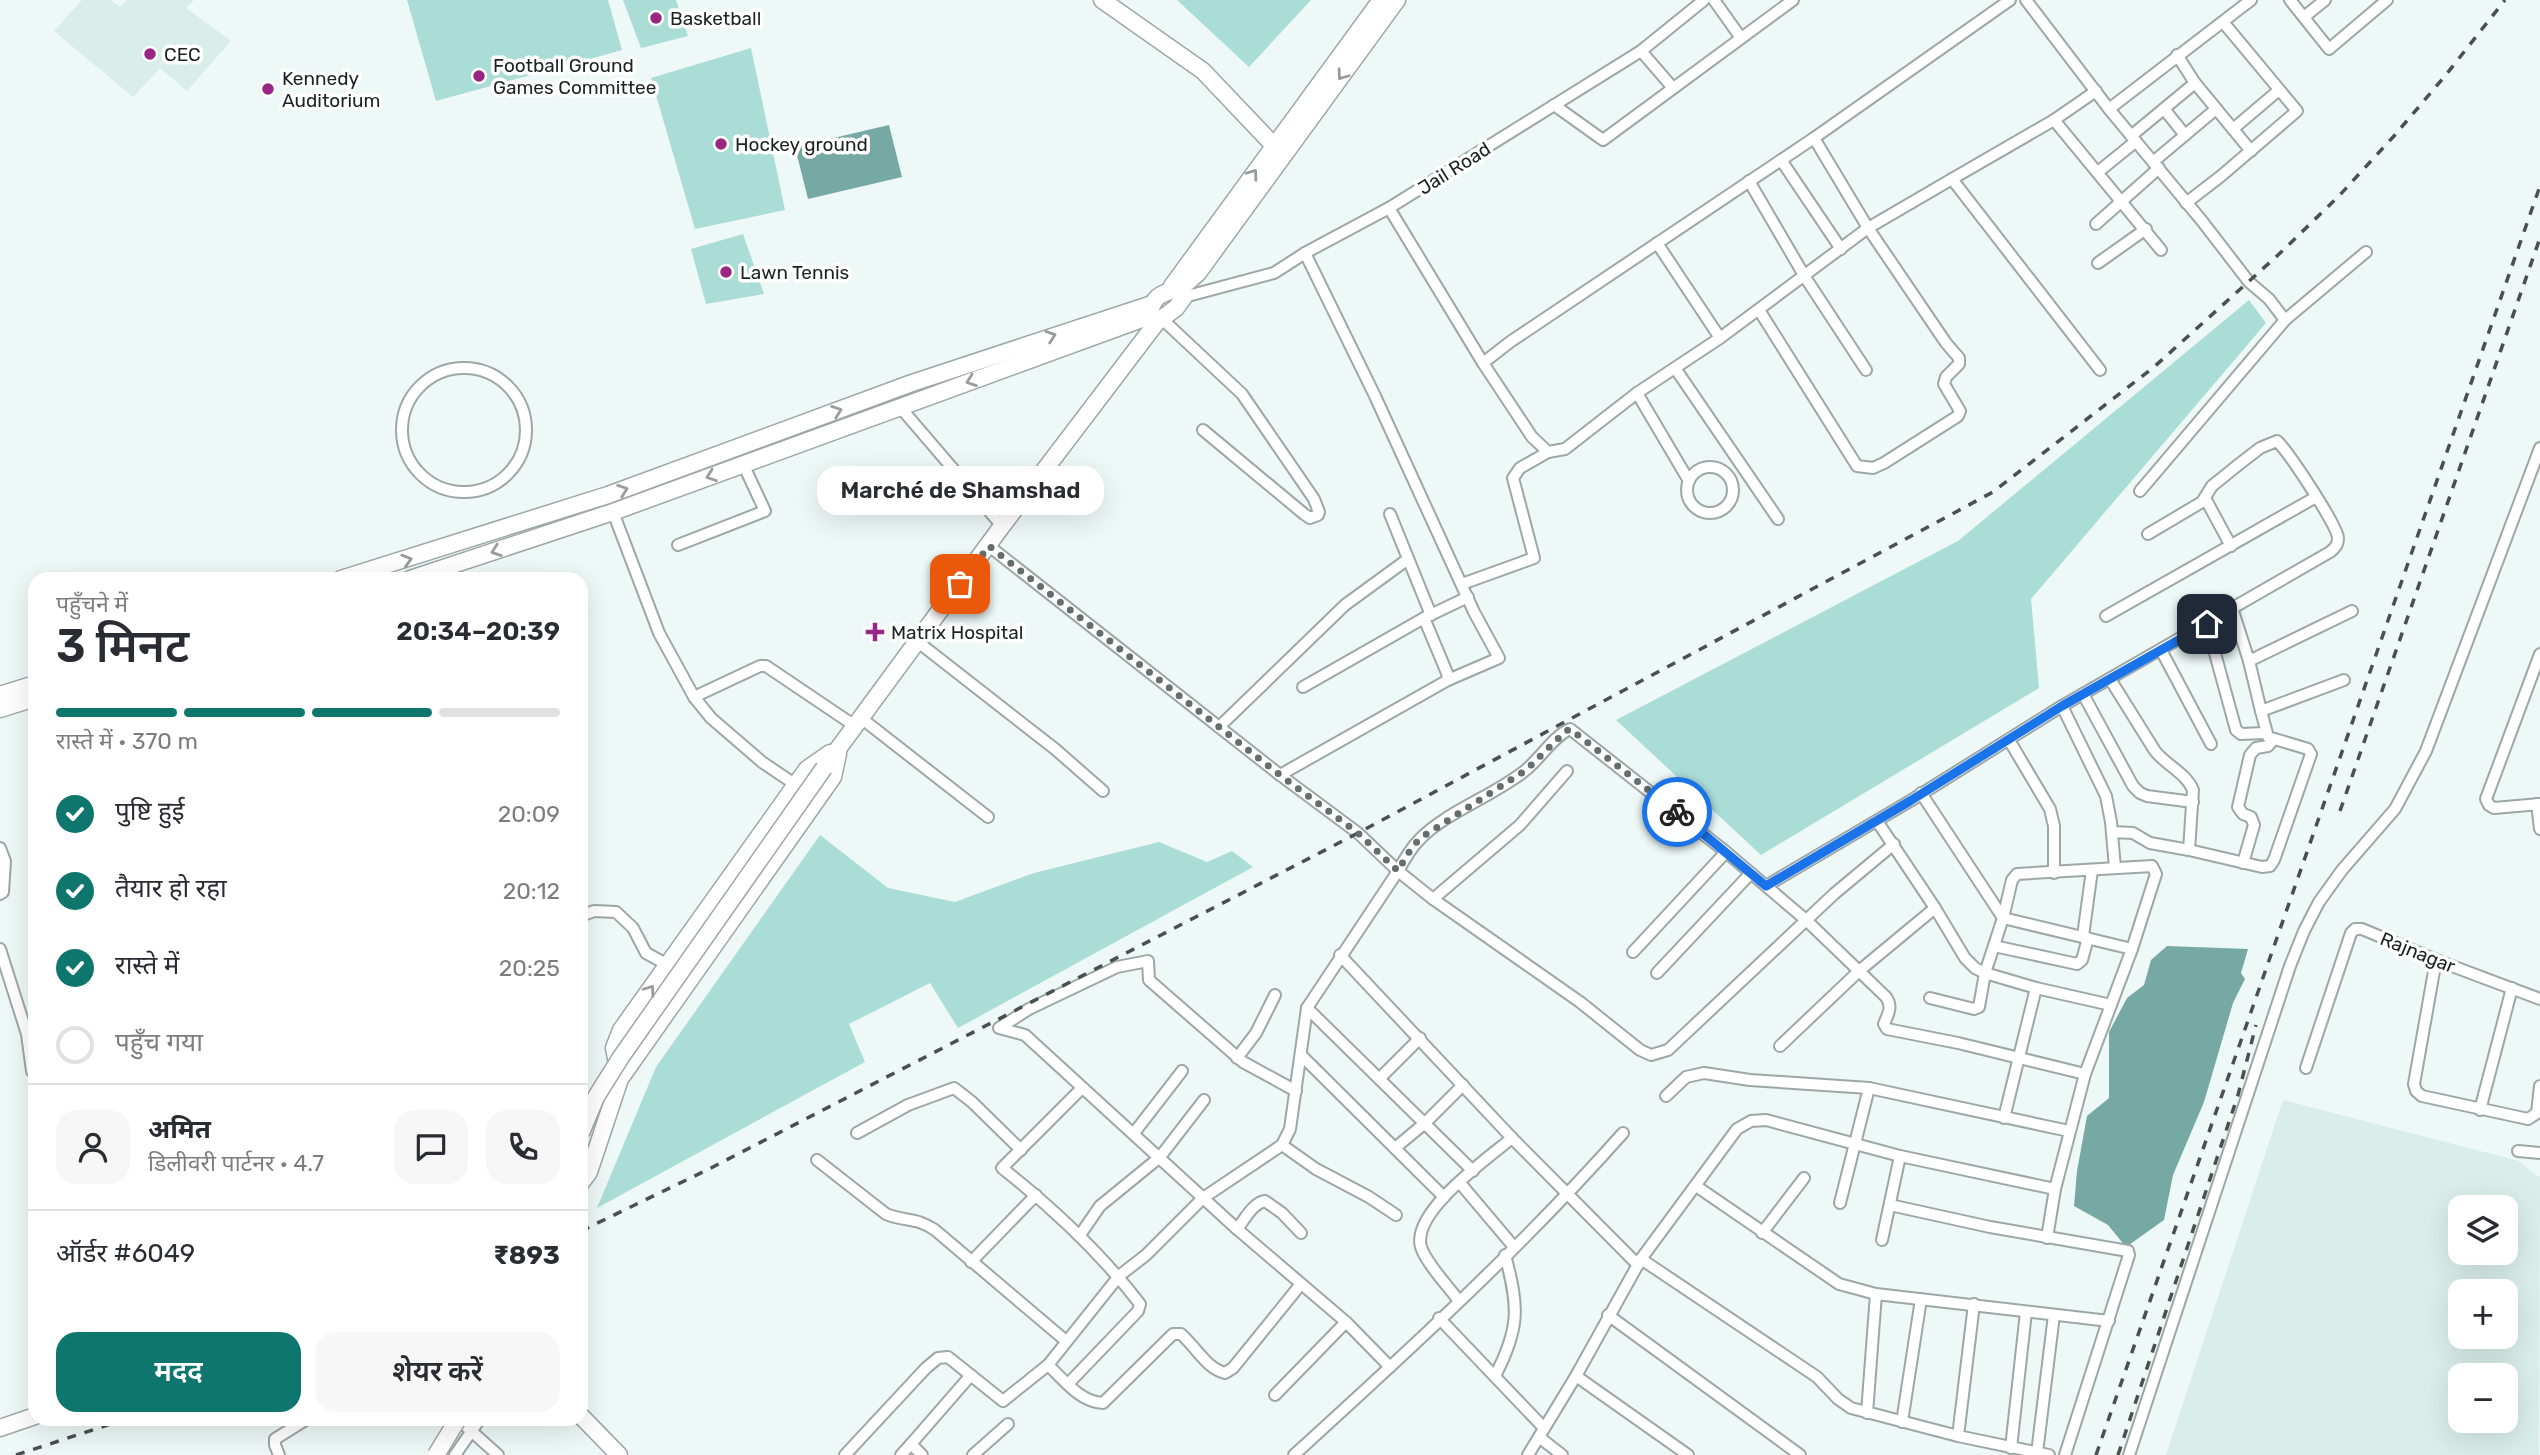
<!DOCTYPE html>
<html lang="hi">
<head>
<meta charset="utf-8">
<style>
	body { margin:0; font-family:Rubik,"Noto Sans Devanagari",sans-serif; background:#f7f7f7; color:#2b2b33; height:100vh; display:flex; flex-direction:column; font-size:26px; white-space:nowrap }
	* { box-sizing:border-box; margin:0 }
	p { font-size:23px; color:#7c7c81 }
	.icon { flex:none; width:38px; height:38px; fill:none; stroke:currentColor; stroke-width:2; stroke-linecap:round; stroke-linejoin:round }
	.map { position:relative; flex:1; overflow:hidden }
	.side { position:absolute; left:28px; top:572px; width:560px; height:854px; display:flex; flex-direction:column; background:#fff; border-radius:21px; box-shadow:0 7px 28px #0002 }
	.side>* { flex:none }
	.buttons { position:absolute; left:2448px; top:1195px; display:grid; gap:14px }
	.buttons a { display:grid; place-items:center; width:70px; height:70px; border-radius:14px; background:#fff; box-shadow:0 7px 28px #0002; font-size:35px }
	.pin { position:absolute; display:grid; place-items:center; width:60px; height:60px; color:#fff; margin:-30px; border-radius:14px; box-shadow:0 4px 10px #0006 }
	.courier { position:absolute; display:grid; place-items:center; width:70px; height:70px; margin:-35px; border:5px solid #1a73e8; border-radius:50%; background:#fff; color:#222; box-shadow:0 2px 9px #0007 }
	.bubble { position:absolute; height:49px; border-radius:21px; background:#fff; box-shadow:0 7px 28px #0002; font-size:23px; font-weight:600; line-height:49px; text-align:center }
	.summary em { font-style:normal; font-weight:600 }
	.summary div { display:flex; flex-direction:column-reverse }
	.summary { display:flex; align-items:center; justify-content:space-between; height:119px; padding:0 28px }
	h1 { font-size:46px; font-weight:600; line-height:52px }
	.bar { display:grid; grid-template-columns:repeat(4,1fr); gap:10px 7px; align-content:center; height:84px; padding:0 28px }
	.bar i { height:9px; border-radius:5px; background:#e1e1e2 }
	.bar .current { background:#0f766e }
	.bar p { grid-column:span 4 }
	.line { display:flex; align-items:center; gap:18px; padding:0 28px; border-top:2px solid #e1e1e2 }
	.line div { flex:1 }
	.round { display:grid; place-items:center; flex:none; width:74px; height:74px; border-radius:21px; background:#f7f7f7 }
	ol { padding:0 28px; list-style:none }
	li { display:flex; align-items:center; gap:21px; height:77px }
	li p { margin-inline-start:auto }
	li .icon { padding:7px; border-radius:50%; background:#0f766e; color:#fff; stroke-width:4 }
	li:last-child { color:#7c7c81 }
	li i { width:38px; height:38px; border:4px solid #e1e1e2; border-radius:50% }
	.action { display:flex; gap:14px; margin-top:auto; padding:14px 28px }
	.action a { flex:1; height:80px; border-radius:21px; background:#0f766e; color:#fff; font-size:28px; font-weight:600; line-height:80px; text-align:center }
	.action a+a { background:#f7f7f7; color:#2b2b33 }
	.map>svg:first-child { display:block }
	.built { fill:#d9eeeb; fill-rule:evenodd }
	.green { fill:#abddd7 }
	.water { fill:#76a9a3 }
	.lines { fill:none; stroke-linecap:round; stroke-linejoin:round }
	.street-casing { stroke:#9da7a6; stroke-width:14 }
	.secondary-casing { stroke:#9da7a6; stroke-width:19 }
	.street { stroke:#fff; stroke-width:10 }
	.secondary { stroke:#fff; stroke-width:16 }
	.rail { stroke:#4a5050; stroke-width:3.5; stroke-dasharray:9 9; stroke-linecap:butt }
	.secondary-bridge-casing { stroke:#9da7a6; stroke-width:19; stroke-linecap:butt }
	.secondary-bridge { stroke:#fff; stroke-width:16 }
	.oneway { stroke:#9a9c9c }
	.done { stroke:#666d6d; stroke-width:7; stroke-dasharray:0 12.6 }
	.route { stroke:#1a73e8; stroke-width:9 }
	.poi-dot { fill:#992682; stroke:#fff; stroke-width:2.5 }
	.labels { text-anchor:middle; stroke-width:7; stroke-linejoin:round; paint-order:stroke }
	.poi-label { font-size:19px; fill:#1e2222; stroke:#fff; text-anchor:start }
	.street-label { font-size:19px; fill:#1e2222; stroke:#fff }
</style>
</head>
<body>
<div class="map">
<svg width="2540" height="1455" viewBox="0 0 2540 1455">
	<rect width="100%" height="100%" fill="#edf8f7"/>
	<g class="built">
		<path d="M 82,0 L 111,0 L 120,7 L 127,0 L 194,0 L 186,8 L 231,41 L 187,91 L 160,68 L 133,97 L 54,31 Z"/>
		<path d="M 2283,1100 L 2519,1161 L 2540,1178 L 2539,1455 L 2166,1455 ZM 2460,1208 L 2506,1208 L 2506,1253 L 2460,1253 ZM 2460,1292 L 2506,1292 L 2506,1337 L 2460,1337 ZM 2460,1376 L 2506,1376 L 2506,1421 L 2460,1421 Z"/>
	</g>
	<g class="green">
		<path d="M 407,0 L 608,0 L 622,50 L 436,101 Z"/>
		<path d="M 623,0 L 676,0 L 688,36 L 641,48 Z"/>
		<path d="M 1177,0 L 1311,0 L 1249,67 Z"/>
		<path d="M 751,48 L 785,210 L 695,229 L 651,78 Z"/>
		<path d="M 743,234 L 764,294 L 706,304 L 691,249 Z"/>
		<path d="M 2249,300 L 2266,323 L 2031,599 L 2039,688 L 1761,855 L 1616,720 L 1958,541 Z"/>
		<path d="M 820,835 L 888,888 L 955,902 L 1034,873 L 1159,842 L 1207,862 L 1232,851 L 1253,867 L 958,1028 L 930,983 L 849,1024 L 865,1062 L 597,1208 L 656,1067 Z"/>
	</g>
	<g class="water">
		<path d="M 889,125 L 902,177 L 808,199 L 795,147 Z"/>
		<path d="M 2167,946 L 2248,949 L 2241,973 L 2245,979 L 2233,1003 L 2204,1102 L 2173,1175 L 2164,1220 L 2126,1247 L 2108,1225 L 2074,1206 L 2077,1171 L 2087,1116 L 2109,1098 L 2109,1032 L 2127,998 L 2144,985 L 2151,960 Z"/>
	</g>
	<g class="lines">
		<defs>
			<g id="street">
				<path d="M 1714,0 L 1741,38"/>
				<path d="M 2026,0 L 2109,109"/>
				<path d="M 2251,0 L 2109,109 L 2202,221 L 2249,282 L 2269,299 L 2285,320"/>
				<path d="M 2290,0 L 2329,49 L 2387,0"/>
				<path d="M 2304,17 L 2325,0"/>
				<path d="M 1641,51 L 1673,88"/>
				<path d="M 2177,55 L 2195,83 L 2251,151"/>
				<path d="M 1554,105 L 1603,140 L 1793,0"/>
				<path d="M 2164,109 L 2185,135"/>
				<path d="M 2054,120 L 2161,250"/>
				<path d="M 2233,129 L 2279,90"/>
				<path d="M 2131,136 L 2195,83"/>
				<path d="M 1781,160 L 1841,249"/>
				<path d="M 2153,162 L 2216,109"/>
				<path d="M 2098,172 L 2135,142"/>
				<path d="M 1952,179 L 2054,120 L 2096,91"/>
				<path d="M 1749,181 L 1805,277 L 1866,370"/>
				<path d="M 2186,203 L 2221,176 L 2297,111 L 2223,22"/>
				<path d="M 1389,208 L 1483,363 L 1532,437 L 1548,452 L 1565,449 L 1637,393 L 1720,338 L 1868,228 L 1952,179 L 2100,370"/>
				<path d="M 2096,224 L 2159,168"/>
				<path d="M 1657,243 L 1720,338"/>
				<path d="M 1305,253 L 1375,396 L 1474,612 L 1499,658 L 1448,680"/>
				<path d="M 2098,263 L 2146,229"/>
				<path d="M 1184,297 L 1274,273 L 1305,253 L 1389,208 L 1641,51 L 1704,0"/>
				<path d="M 1759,310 L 1857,466 L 1873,468 L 1884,463 L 1958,416 L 1960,411 L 1944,384 L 1946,377 L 1959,364 L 1959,358 L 1946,343 L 1868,228 L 1814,138"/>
				<path d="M 1162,319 L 1242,394 L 1314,499 L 1319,512 L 1318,515 L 1310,518 L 1304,514 L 1203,430"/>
				<path d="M 1483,363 L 1510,342 L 1814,138 L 2010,0"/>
				<circle cx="464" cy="430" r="62"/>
				<path d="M 1675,368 L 1778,519"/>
				<path d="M 1637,393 L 1689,481"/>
				<path d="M 900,407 L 1002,526"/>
				<circle cx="1710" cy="490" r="23"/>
				<path d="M 2140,491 L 2285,320 L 2366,252"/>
				<path d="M 2205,498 L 2231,546"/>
				<path d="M 613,512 L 659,633 L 694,697 L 711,718 L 762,762 L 796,785"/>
				<path d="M 1390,514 L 1431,615"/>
				<path d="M 678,545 L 765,511 L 743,464"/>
				<path d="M 989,546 L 1280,775 L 1358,833 L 1398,871 L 1433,899 L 1580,1002 L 1640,1050 L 1651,1055 L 1668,1050 L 1834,894 L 1894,844"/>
				<path d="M 1462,584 L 1534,558 L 1513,478 L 1520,468 L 1548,452"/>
				<path d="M 2232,608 L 2249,661 L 2261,711 L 2344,680"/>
				<path d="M 2106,616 L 2316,497"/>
				<path d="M 2207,624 L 2236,730 L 2241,734 L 2265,733"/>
				<path d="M 918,642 L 1055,749 L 1103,791"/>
				<path d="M 2161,650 L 2211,744"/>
				<path d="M 2540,654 L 2486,799 L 2489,805 L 2494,808 L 2540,804"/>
				<path d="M 2249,661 L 2352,611"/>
				<path d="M 2110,679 L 2155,751 C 2166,765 2187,774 2193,790 L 2189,850 L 2262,867 L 2270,866 L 2274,860 L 2311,754 L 2308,749 L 2268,737 L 2261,711"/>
				<path d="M 1303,687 L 1424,618 L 1468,597"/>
				<path d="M 2083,694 L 2133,786 L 2140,793 L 2147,796 L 2193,802"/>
				<path d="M 694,697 L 760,666 L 766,666 L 855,726"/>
				<path d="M 2062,706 L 2106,796 L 2111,822 L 2115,868"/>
				<path d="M 861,718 L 988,817"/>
				<path d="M 1219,727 L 1345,605 L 1408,559"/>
				<path d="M 2009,740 L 2050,809 L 2054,826 L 2054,873"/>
				<path d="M 1280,775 L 1448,680 L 1447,673 L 1424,618"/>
				<path d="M 1921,793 L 2003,918 L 2132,949"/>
				<path d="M 2537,804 L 2540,829"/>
				<path d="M 1877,821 L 1935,908 L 1965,958 L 1975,968 L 1985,973 L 2036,988 L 2111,1005"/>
				<path d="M 2112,832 L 2133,833 L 2150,843 L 2189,850"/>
				<path d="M 0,848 L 5,861 L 3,892 L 0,894"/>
				<path d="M 2243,863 L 2254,825 L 2251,817 L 2243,814 L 2238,807 L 2250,755 L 2256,748 L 2268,746 L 2273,740"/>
				<path d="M 1766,886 L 1806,920 L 1886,997 C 1893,1007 1888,1014 1884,1024 L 1887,1029 L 1958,1043 L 2085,1074"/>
				<path d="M 1433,899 L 1520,825 L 1567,771"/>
				<path d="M 581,916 L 594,911 L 616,912 L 633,928 L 646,953 L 668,965"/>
				<path d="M 2083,936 L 2092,870"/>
				<path d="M 1994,946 L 2077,964 L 2082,960 L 2088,938"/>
				<path d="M 0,949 L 27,1034 L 32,1071"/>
				<path d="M 1633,952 L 1726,852"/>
				<path d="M 1340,955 L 1512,1138 L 1638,1265"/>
				<path d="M 2436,960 L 2414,1084 L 2416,1091 L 2422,1096 L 2528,1119 L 2537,1113 L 2540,1086"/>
				<path d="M 1657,973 L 1751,873"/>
				<path d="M 1930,998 L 1974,1009 L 1979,1007 L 1985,973 L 2003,918 L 2012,880 L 2017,874 L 2152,866 L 2156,874 L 2132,949 L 2085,1074 L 2055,1189 L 2047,1238"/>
				<path d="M 1307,1008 L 1473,1171"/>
				<path d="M 1780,1046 L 1859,971 L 1935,908"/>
				<path d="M 1301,1055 L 1444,1197"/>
				<path d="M 1237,1058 L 1256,1033 L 1275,995"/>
				<path d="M 2306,1068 L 2351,933 L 2355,929 L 2362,929 L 2436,960 L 2540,999"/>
				<path d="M 1380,1078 L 1420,1038"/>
				<path d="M 1296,1091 L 1243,1062 L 1149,980 L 1148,961 L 1117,967 L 1029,1009 L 999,1028 L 1025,1035 L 1237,1229 L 1346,1322 L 1390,1367"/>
				<path d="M 1666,1096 L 1686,1077 L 1704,1073 L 1750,1080 L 1869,1088 L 2069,1131"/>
				<path d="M 2480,1110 L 2512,988"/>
				<path d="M 2004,1118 L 2036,988"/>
				<path d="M 857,1133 L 908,1105 L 954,1088 L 972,1102 L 1021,1150"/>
				<path d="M 1134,1133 L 1182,1071"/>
				<path d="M 1282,1145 L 1316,1169 L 1369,1197 L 1396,1215"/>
				<path d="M 1395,1148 L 1425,1123 L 1463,1085"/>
				<path d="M 2518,1151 L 2540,1153"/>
				<path d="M 817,1160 L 886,1214 C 906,1222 916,1217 935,1230 L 1066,1341"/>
				<path d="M 1460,1183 L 1514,1247"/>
				<path d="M 1696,1186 L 1839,1284 L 1876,1294 L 2109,1321"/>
				<path d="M 1840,1203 L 1869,1088"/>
				<path d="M 1890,1205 L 1990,1227 L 2128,1251 L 2129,1255 L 2065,1455"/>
				<path d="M 1237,1229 C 1245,1219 1253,1203 1265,1201 L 1282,1213 L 1301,1233"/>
				<path d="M 1762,1233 L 1804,1178"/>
				<path d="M 1080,1235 L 1100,1206 L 1160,1157 L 1204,1100"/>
				<path d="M 1882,1240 L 1900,1156"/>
				<path d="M 1641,1259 L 1817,1377 L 1838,1399 L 1851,1408 L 1958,1436 L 2049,1455"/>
				<path d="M 971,1262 L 1036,1195"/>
				<path d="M 1459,1301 C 1448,1286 1426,1263 1421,1247 C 1411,1212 1487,1159 1512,1138"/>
				<path d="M 1608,1315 L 1800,1455"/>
				<path d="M 1439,1318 L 1544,1428"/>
				<path d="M 1048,1365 L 1119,1276 L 1146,1255 L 1203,1198 L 1282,1145 L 1290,1129 L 1307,1008 L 1398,871 C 1404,860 1410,849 1419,840 C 1445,812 1496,795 1527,769 C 1541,757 1554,736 1570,729 L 1726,852 L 1766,886 L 1910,801 L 2062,706 L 2330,552 C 2335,548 2338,545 2338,538 C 2337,525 2288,451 2277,441 L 2260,448 L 2238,465 L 2212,486 L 2202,502 L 2148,534"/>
				<path d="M 1495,1376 C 1520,1328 1519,1307 1505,1255"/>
				<path d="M 1576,1376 L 1688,1455"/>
				<path d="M 1068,1384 L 1138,1311 L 1140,1304 C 1100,1252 1054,1209 1002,1168 L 1081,1089"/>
				<path d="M 1275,1395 L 1346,1322"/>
				<path d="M 1867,1413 L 1876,1294"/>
				<path d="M 460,1421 L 498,1455"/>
				<path d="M 1902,1422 L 1921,1299"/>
				<path d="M 1958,1436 L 1974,1304"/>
				<path d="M 1539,1437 L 1562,1455"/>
				<path d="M 911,1444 L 971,1375"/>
				<path d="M 2011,1448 L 2026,1312"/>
				<path d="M 2037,1453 L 2054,1315"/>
				<path d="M 279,1455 L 275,1445 L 275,1439 L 307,1419"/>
				<path d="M 455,1455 L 480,1419"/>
				<path d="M 845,1455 L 926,1368 L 938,1358 L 948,1357 L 1003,1401 L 1048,1365 C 1064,1380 1080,1402 1103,1403 L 1173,1334 L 1181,1334 C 1195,1346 1206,1368 1225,1373 L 1233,1368 L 1301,1284"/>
				<path d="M 901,1455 L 911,1444 L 922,1455"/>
				<path d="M 973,1455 L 1008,1424"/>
				<path d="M 1294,1455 C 1407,1352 1521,1248 1623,1133"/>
				<path d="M 1528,1455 L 1576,1376 L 1641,1259 L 1737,1129 L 1751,1121 L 1766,1120 L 1900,1156 L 2055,1189"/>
				<path d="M 2129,1455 L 2290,966 L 2304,931 L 2319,902 L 2342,870 L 2395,809 L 2426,751 L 2540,448"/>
			</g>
			<g id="secondary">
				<path d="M 1102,0 L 1203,71 L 1279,151"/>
				<path d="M 1172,286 L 1381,0"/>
				<path d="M 1150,314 C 1153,290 1170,294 1184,285 C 1189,282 1193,277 1198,273 L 1397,0"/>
				<path d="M 1150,316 L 1157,322 L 1176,308 L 1184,297 L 1181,287"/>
				<path d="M 341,579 L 608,495 L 912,383 L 1152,304"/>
				<path d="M 410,579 L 613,512 L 1150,316"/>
				<path d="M 0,695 L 35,684"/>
				<path d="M 0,709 L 35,698"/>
				<path d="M 824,768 L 1002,526 L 1157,322"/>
				<path d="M 619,1074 L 614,1048 L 621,1030 L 807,769 L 830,753"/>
				<path d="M 581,1183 L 589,1172 L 620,1079 L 833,777 L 838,754"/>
				<path d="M 581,1416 L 619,1455"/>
				<path d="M 0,1428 L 35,1416"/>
			</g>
		</defs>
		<use href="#street" class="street-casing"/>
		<use href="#secondary" class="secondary-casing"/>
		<use href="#street" class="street"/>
		<use href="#secondary" class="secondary"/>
		<g class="rail">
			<path d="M 2340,811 L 2540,238"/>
			<path d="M 581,1231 L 709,1169 L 1358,833 L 1993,492 L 2154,367 L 2278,255 L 2338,197 L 2394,136 L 2445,76 L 2505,0"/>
			<path d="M 16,1455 L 126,1419"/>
			<path d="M 2096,1455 L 2540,186"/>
			<path d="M 2118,1455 L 2238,1095 L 2256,1025"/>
		</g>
		<defs>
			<g id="secondary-bridge">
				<path d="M 581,1133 L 596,1097 L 621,1057 L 824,768"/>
				<path d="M 436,1455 L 458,1419"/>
			</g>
		</defs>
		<use href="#secondary-bridge" class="secondary-bridge-casing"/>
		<use href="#secondary-bridge" class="secondary-bridge"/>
	</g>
	<defs><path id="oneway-chevron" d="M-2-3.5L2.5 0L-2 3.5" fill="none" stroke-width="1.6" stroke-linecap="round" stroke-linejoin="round" transform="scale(1.75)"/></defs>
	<g class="oneway">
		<use href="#oneway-chevron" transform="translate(1342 75) rotate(126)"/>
		<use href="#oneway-chevron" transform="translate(1253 174) rotate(-54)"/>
		<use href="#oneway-chevron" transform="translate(1051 336) rotate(-19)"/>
		<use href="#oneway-chevron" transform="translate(971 381) rotate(160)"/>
		<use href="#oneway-chevron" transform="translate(837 411) rotate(-20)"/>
		<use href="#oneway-chevron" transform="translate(711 476) rotate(160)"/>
		<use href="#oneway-chevron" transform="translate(623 490) rotate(-20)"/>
		<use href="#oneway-chevron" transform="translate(496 551) rotate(161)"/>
		<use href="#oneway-chevron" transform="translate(407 560) rotate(-17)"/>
		<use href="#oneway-chevron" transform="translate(650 990) rotate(-54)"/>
	</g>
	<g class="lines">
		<path class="done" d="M 960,584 L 989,546 L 1280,775 L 1358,833 L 1398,871 L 1407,855 L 1419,839 L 1526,770 L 1566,731 L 1570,729 L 1677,812"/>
		<path class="route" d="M 1677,812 L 1766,886 L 1910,801 L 2062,706 L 2207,624"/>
	</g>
	<g class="poi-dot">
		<circle cx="656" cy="18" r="7"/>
		<circle cx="150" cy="54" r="7"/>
		<circle cx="479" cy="76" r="7"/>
		<circle cx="268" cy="89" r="7"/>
		<circle cx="721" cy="144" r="7"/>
		<circle cx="726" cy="272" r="7"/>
		<path d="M871.5 621.5h7v7h7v7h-7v7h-7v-7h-7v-7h7z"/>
	</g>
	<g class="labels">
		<g class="poi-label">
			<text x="670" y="25">Basketball</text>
			<text x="164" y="61">CEC</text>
			<text x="493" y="72">Football Ground<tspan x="493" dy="22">Games Committee</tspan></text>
			<text x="282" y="85">Kennedy<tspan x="282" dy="22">Auditorium</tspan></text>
			<text x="735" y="151">Hockey ground</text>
			<text x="740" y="279">Lawn Tennis</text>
			<text x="891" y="639">Matrix Hospital</text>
		</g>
		<g class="street-label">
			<text transform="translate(1454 168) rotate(-32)" y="7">Jail Road</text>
			<text transform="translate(2418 952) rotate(22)" y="7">Rajnagar</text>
		</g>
	</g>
</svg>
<div class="buttons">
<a><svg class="icon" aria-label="layers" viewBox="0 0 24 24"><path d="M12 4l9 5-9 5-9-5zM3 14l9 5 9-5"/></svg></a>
<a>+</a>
<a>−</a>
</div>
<div class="pin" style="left:960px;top:584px;background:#ea580c"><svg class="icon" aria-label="bag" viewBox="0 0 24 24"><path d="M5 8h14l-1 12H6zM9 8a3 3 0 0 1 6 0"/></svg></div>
<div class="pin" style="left:2207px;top:624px;background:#1f2937"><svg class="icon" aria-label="home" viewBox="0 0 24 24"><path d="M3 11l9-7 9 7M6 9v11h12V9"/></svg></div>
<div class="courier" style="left:1677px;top:812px"><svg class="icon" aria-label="bike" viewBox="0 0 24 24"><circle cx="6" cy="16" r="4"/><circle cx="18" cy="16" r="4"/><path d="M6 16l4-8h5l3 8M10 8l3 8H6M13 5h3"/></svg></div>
<div class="bubble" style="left:817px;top:466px;width:287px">Marché de Shamshad</div>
<section class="side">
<div class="summary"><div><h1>3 मिनट</h1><p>पहुँचने में</p></div><em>20:34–20:39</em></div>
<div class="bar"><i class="current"></i><i class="current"></i><i class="current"></i><i></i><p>रास्ते में · 370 m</p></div>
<ol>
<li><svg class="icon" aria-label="check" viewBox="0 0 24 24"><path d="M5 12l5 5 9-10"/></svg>पुष्टि हुई<p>20:09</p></li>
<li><svg class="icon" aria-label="check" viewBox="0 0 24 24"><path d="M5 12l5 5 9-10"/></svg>तैयार हो रहा<p>20:12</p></li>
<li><svg class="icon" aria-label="check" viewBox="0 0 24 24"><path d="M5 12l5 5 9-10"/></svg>रास्ते में<p>20:25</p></li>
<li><i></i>पहुँच गया</li>
</ol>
<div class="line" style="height:126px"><a class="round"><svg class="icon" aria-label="person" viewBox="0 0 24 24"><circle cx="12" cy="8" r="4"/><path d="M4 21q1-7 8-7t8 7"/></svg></a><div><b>अमित</b><p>डिलीवरी पार्टनर · 4.7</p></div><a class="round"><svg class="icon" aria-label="chat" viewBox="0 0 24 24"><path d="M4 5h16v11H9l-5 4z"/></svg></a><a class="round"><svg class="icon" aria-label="phone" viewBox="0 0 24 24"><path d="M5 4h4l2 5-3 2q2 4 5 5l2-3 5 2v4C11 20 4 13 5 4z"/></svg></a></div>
<div class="line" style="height:91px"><div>ऑर्डर #6049</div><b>₹893</b></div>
<div class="action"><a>मदद</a><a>शेयर करें</a></div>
</section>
</div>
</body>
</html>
